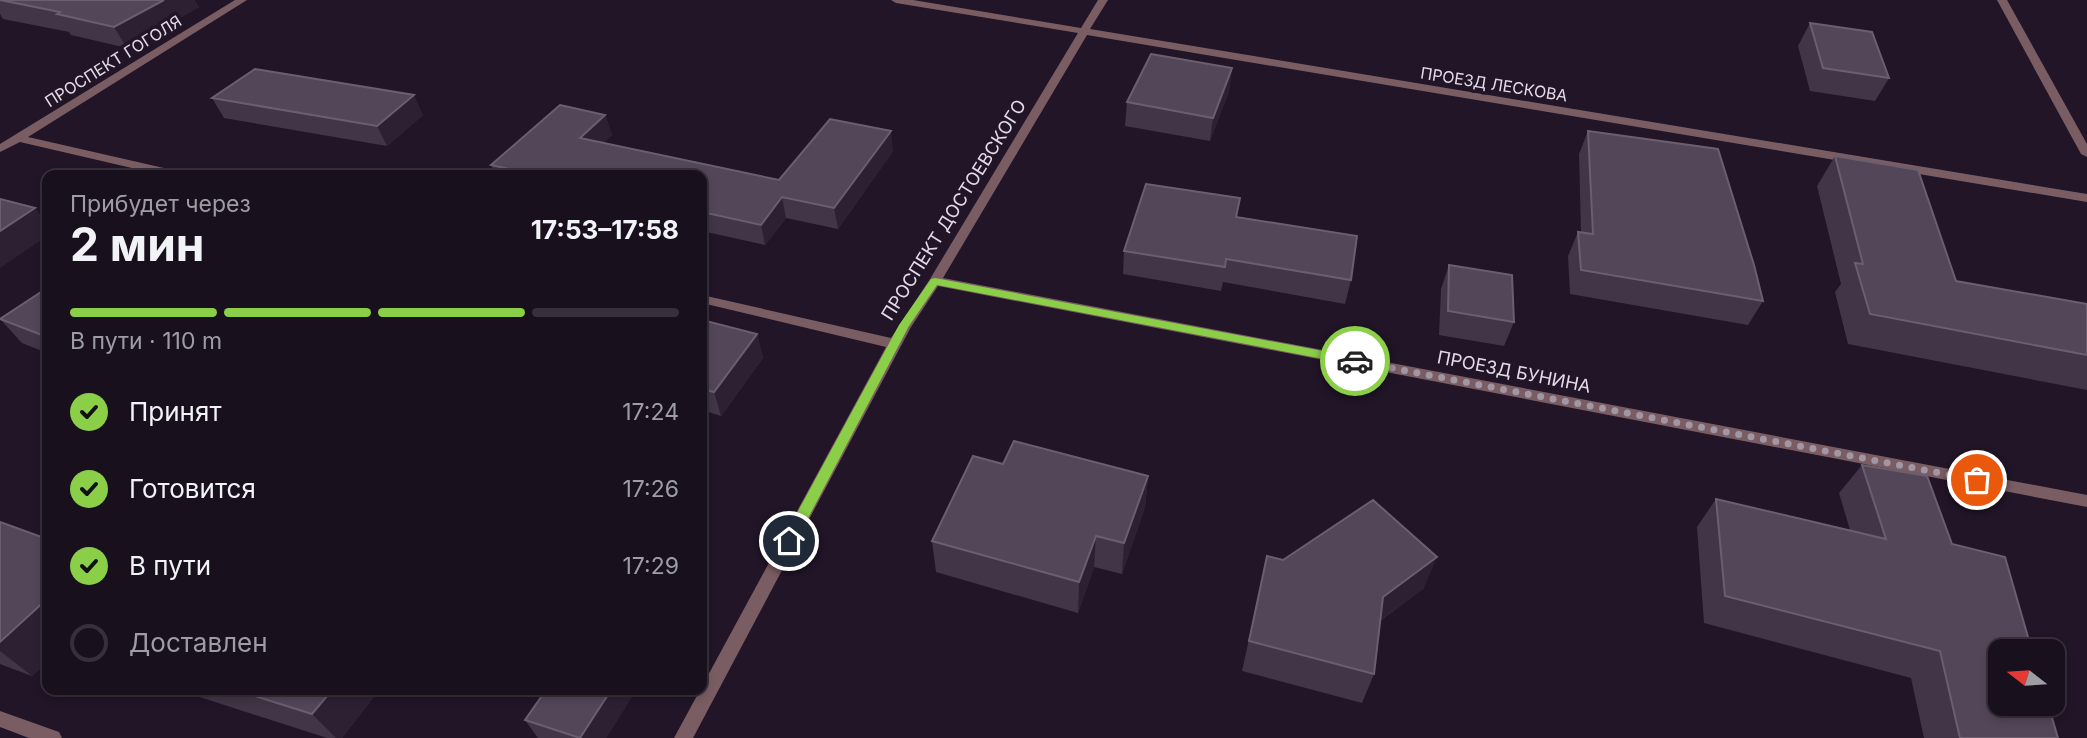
<!DOCTYPE html>
<html lang="ru">
<head>
<meta charset="utf-8">
<style>
	body { margin:0; font-family:Inter,sans-serif; background:#221926; color:#f1f3f6; height:100vh; display:flex; flex-direction:column; font-size:26px; white-space:nowrap }
	* { box-sizing:border-box; margin:0 }
	p { font-size:23px; color:#9f9da4 }
	.icon { flex:none; width:38px; height:38px; fill:none; stroke:currentColor; stroke-width:2; stroke-linecap:round; stroke-linejoin:round }
	.map { position:relative; flex:1; overflow:hidden }
	.panel { position:absolute; left:42px; top:170px; width:665px; height:525px; display:flex; flex-direction:column; background:#19101d; border-radius:14px; box-shadow:0 4px 10px #0003,0 0 0 2px #37303b }
	.panel>* { flex:none }
	.needle { width:46px; rotate:287deg }
	.controls { position:absolute; left:1988px; top:639px; display:grid; gap:14px }
	.controls a { display:grid; place-items:center; width:77px; height:77px; border-radius:14px; background:#19101d; box-shadow:0 4px 10px #0003,0 0 0 2px #37303b; font-size:35px }
	.pin { position:absolute; display:grid; place-items:center; width:60px; height:60px; color:#fff; margin:-30px; border:4px solid #fff; border-radius:50%; box-shadow:0 2px 7px #0007 }
	.courier { position:absolute; display:grid; place-items:center; width:70px; height:70px; margin:-35px; border:5px solid #8bce47; border-radius:50%; background:#fff; color:#222; box-shadow:0 2px 9px #0007 }
	.overview em { font-style:normal; font-weight:700 }
	.overview div { display:flex; flex-direction:column-reverse }
	.overview { display:flex; align-items:center; justify-content:space-between; height:119px; padding:0 28px }
	h1 { font-size:46px; font-weight:700; line-height:52px }
	.bar { display:grid; grid-template-columns:repeat(4,1fr); gap:10px 7px; align-content:center; height:84px; padding:0 28px }
	.bar i { height:9px; border-radius:5px; background:#37303b }
	.bar .on { background:#8bce47 }
	.bar p { grid-column:span 4 }
	ol { padding:0 28px; list-style:none }
	li { display:flex; align-items:center; gap:21px; height:77px }
	li p { margin-inline-start:auto }
	li .icon { padding:7px; border-radius:50%; background:#8bce47; color:#111; stroke-width:4 }
	li:last-child { color:#9f9da4 }
	li i { width:38px; height:38px; border:4px solid #37303b; border-radius:50% }
	.map>svg:first-child { display:block }
	.lines { fill:none; stroke-linecap:round; stroke-linejoin:round }
	.minor { fill:#7a5d63; fill-rule:evenodd }
	.wall { fill:#413547 }
	.shaded-wall { fill:#2d2033 }
	.building { fill:#534658; stroke:#6a5e6f; stroke-width:2 }
	.route { fill:#8bce47 }
	.done { stroke:#a096a4; stroke-width:7; stroke-dasharray:0 12.6 }
	.labels { text-anchor:middle; stroke-width:7; stroke-linejoin:round; paint-order:stroke }
	.far-street-label { font-size:16px; fill:#e4dbe8; stroke:#211527 }
	.street-label { font-size:18px; fill:#e4dbe8; stroke:#211527 }
</style>
</head>
<body>
<div class="map">
<svg width="2087" height="738" viewBox="0 0 2087 738">
	<rect width="100%" height="100%" fill="#211527"/>
	<g class="lines">
		<g class="minor">
			<path d="M 235,0 L 247,0 L 28,137 L 177,171 L 183,175 L 162,175 L 20,142 L 0,152 L 0,144 Z"/>
			<path d="M 891,0 L 913,0 L 1081,28 L 1098,0 L 1108,0 L 1090,29 L 2087,194 L 2087,202 L 1087,35 L 943,278 L 2087,495 L 2087,507 L 938,286 L 911,327 L 693,738 L 674,738 L 886,347 L 702,303 L 702,295 L 891,338 L 930,279 L 1078,33 L 896,3 Z"/>
			<path d="M 1997,0 L 2007,0 L 2087,144 L 2087,157 L 2081,154 Z"/>
			<path d="M 0,711 L 59,732 L 62,738 L 29,738 L 0,727 Z"/>
		</g>
	</g>
	<g class="wall">
		<path d="M 0,0 L 194,0 L 199,7 L 127,48 L 71,35 L 69,32 L 3,19 L 0,14 Z"/>
		<path d="M 1810,23 L 1889,78 L 1875,101 L 1810,91 L 1798,46 Z"/>
		<path d="M 1232,68 L 1229,91 L 1210,141 L 1125,126 L 1127,102 Z"/>
		<path d="M 212,98 L 423,115 L 387,146 L 224,118 Z"/>
		<path d="M 605,115 L 612,135 L 603,143 L 779,180 L 893,151 L 838,229 L 786,218 L 765,245 L 702,231 L 702,175 L 495,175 L 491,165 Z"/>
		<path d="M 1588,131 L 1763,301 L 1748,325 L 1570,294 L 1568,256 L 1578,232 L 1581,232 L 1579,154 Z"/>
		<path d="M 1835,156 L 1956,281 L 2087,304 L 2087,390 L 1848,344 L 1835,292 L 1841,284 L 1817,186 Z"/>
		<path d="M 1240,198 L 1237,217 L 1351,280 L 1345,304 L 1223,282 L 1221,291 L 1123,274 L 1124,251 Z"/>
		<path d="M 1449,265 L 1514,322 L 1504,346 L 1439,335 L 1441,289 Z"/>
		<path d="M 47,288 L 47,353 L 22,343 L 0,319 Z"/>
		<path d="M 702,320 L 757,334 L 763,358 L 721,416 L 702,410 Z"/>
		<path d="M 1003,464 L 1148,476 L 1145,507 L 1122,574 L 1094,567 L 1078,613 L 936,572 L 932,541 Z"/>
		<path d="M 1862,465 L 1952,544 L 2058,738 L 1924,738 L 1911,678 L 1704,623 L 1697,527 L 1716,499 L 1850,530 L 1839,493 Z"/>
		<path d="M 0,522 L 47,539 L 47,662 L 32,676 L 0,664 Z"/>
		<path d="M 1267,556 L 1424,588 L 1380,621 L 1374,674 L 1362,703 L 1242,671 Z"/>
		<path d="M 178,690 L 379,690 L 342,738 L 327,738 Z"/>
		<path d="M 546,690 L 636,690 L 606,738 L 538,738 L 525,720 Z"/>
	</g>
	<g class="shaded-wall">
		<path d="M 164,0 L 194,0 L 199,7 L 127,48 L 114,27 Z"/>
		<path d="M 1232,68 L 1229,91 L 1210,141 L 1213,118 Z"/>
		<path d="M 414,95 L 423,115 L 387,146 L 377,126 Z"/>
		<path d="M 605,115 L 612,135 L 587,159 L 580,138 Z"/>
		<path d="M 891,131 L 893,151 L 838,229 L 834,208 Z"/>
		<path d="M 782,197 L 786,218 L 765,245 L 761,225 Z"/>
		<path d="M 35,208 L 47,223 L 47,236 L 0,268 L 0,231 Z"/>
		<path d="M 757,334 L 763,358 L 721,416 L 714,392 Z"/>
		<path d="M 1148,476 L 1145,507 L 1122,574 L 1124,543 Z"/>
		<path d="M 1096,536 L 1094,567 L 1078,613 L 1079,582 Z"/>
		<path d="M 1437,557 L 1424,588 L 1371,627 L 1383,597 Z"/>
		<path d="M 47,599 L 47,662 L 32,676 L 0,651 L 0,642 Z"/>
		<path d="M 332,690 L 379,690 L 342,738 L 336,738 L 312,714 Z"/>
		<path d="M 611,690 L 636,690 L 606,738 L 580,738 Z"/>
	</g>
	<g class="building">
		<path d="M 0,0 L 164,0 L 114,27 L 57,14 L 60,12 Z"/>
		<path d="M 1810,23 L 1872,32 L 1889,78 L 1823,68 Z"/>
		<path d="M 1151,54 L 1232,68 L 1213,118 L 1127,102 Z"/>
		<path d="M 255,69 L 414,95 L 377,126 L 212,98 Z"/>
		<path d="M 560,105 L 605,115 L 580,138 L 779,180 L 830,119 L 891,131 L 834,208 L 782,197 L 761,225 L 702,212 L 702,175 L 536,175 L 491,165 Z"/>
		<path d="M 1588,131 L 1718,149 L 1754,265 L 1763,301 L 1581,270 L 1578,232 L 1593,234 Z"/>
		<path d="M 1835,156 L 1918,170 L 1956,281 L 2087,304 L 2087,355 L 1870,314 L 1855,263 L 1863,264 Z"/>
		<path d="M 1146,184 L 1240,198 L 1236,217 L 1357,236 L 1351,280 L 1226,259 L 1225,267 L 1124,251 Z"/>
		<path d="M 0,199 L 35,208 L 0,231 Z"/>
		<path d="M 1449,265 L 1512,275 L 1514,322 L 1448,311 Z"/>
		<path d="M 47,288 L 47,337 L 0,319 Z"/>
		<path d="M 702,320 L 757,334 L 714,392 L 702,389 Z"/>
		<path d="M 1014,441 L 1148,476 L 1124,543 L 1096,536 L 1079,582 L 932,541 L 973,456 L 1003,464 Z"/>
		<path d="M 1862,465 L 1927,476 L 1952,544 L 2005,557 L 2032,651 L 2000,651 L 2000,704 L 2048,704 L 2058,738 L 1960,738 L 1940,651 L 1725,596 L 1716,499 L 1886,539 Z"/>
		<path d="M 1373,500 L 1437,557 L 1383,597 L 1374,674 L 1249,641 L 1267,556 L 1283,560 Z"/>
		<path d="M 0,522 L 47,539 L 47,599 L 0,642 Z"/>
		<path d="M 236,690 L 332,690 L 312,714 Z"/>
		<path d="M 546,690 L 611,690 L 580,738 L 525,720 Z"/>
	</g>
	<path class="route" d="M 935,278 L 1355,357 L 1361,361 L 1355,365 L 937,285 L 909,326 L 794,545 L 784,545 L 784,537 L 899,325 L 931,279 Z"/>
	<g class="lines">
		<path class="done" d="M 1355,361 L 1977,480"/>
	</g>
	<g class="labels">
		<g class="far-street-label">
			<text transform="translate(113 61) rotate(-32)" y="6">ПРОСПЕКТ ГОГОЛЯ</text>
			<text transform="translate(1494 84) rotate(9)" y="6">ПРОЕЗД ЛЕСКОВА</text>
		</g>
		<g class="street-label">
			<text transform="translate(954 210) rotate(-58)" y="6">ПРОСПЕКТ ДОСТОЕВСКОГО</text>
			<text transform="translate(1514 372) rotate(11)" y="6">ПРОЕЗД БУНИНА</text>
		</g>
	</g>
</svg>
<div class="controls">
<a><svg class="needle" viewBox="-14 -14 28 28"><path d="M0-13l5 13h-10z" fill="#e53935"/><path d="M0 13l5-13h-10z" fill="#9f9da4"/></svg></a>
</div>
<div class="pin" style="left:1977px;top:480px;background:#ea580c"><svg class="icon" aria-label="bag" viewBox="0 0 24 24"><path d="M5 8h14l-1 12H6zM9 8a3 3 0 0 1 6 0"/></svg></div>
<div class="pin" style="left:789px;top:541px;background:#1f2937"><svg class="icon" aria-label="home" viewBox="0 0 24 24"><path d="M3 11l9-7 9 7M6 9v11h12V9"/></svg></div>
<div class="courier" style="left:1355px;top:361px"><svg class="icon" aria-label="car" viewBox="0 0 24 24"><path d="M5 17H2v-5l4-1 3-4h7l3 4 3 1v5h-3M9 17h6M6 11h13"/><circle cx="7" cy="17" r="2"/><circle cx="17" cy="17" r="2"/></svg></div>
<section class="panel">
<div class="overview"><div><h1>2 мин</h1><p>Прибудет через</p></div><em>17:53–17:58</em></div>
<div class="bar"><i class="on"></i><i class="on"></i><i class="on"></i><i></i><p>В пути · 110 m</p></div>
<ol>
<li><svg class="icon" aria-label="check" viewBox="0 0 24 24"><path d="M5 12l5 5 9-10"/></svg>Принят<p>17:24</p></li>
<li><svg class="icon" aria-label="check" viewBox="0 0 24 24"><path d="M5 12l5 5 9-10"/></svg>Готовится<p>17:26</p></li>
<li><svg class="icon" aria-label="check" viewBox="0 0 24 24"><path d="M5 12l5 5 9-10"/></svg>В пути<p>17:29</p></li>
<li><i></i>Доставлен</li>
</ol>
</section>
</div>
</body>
</html>
